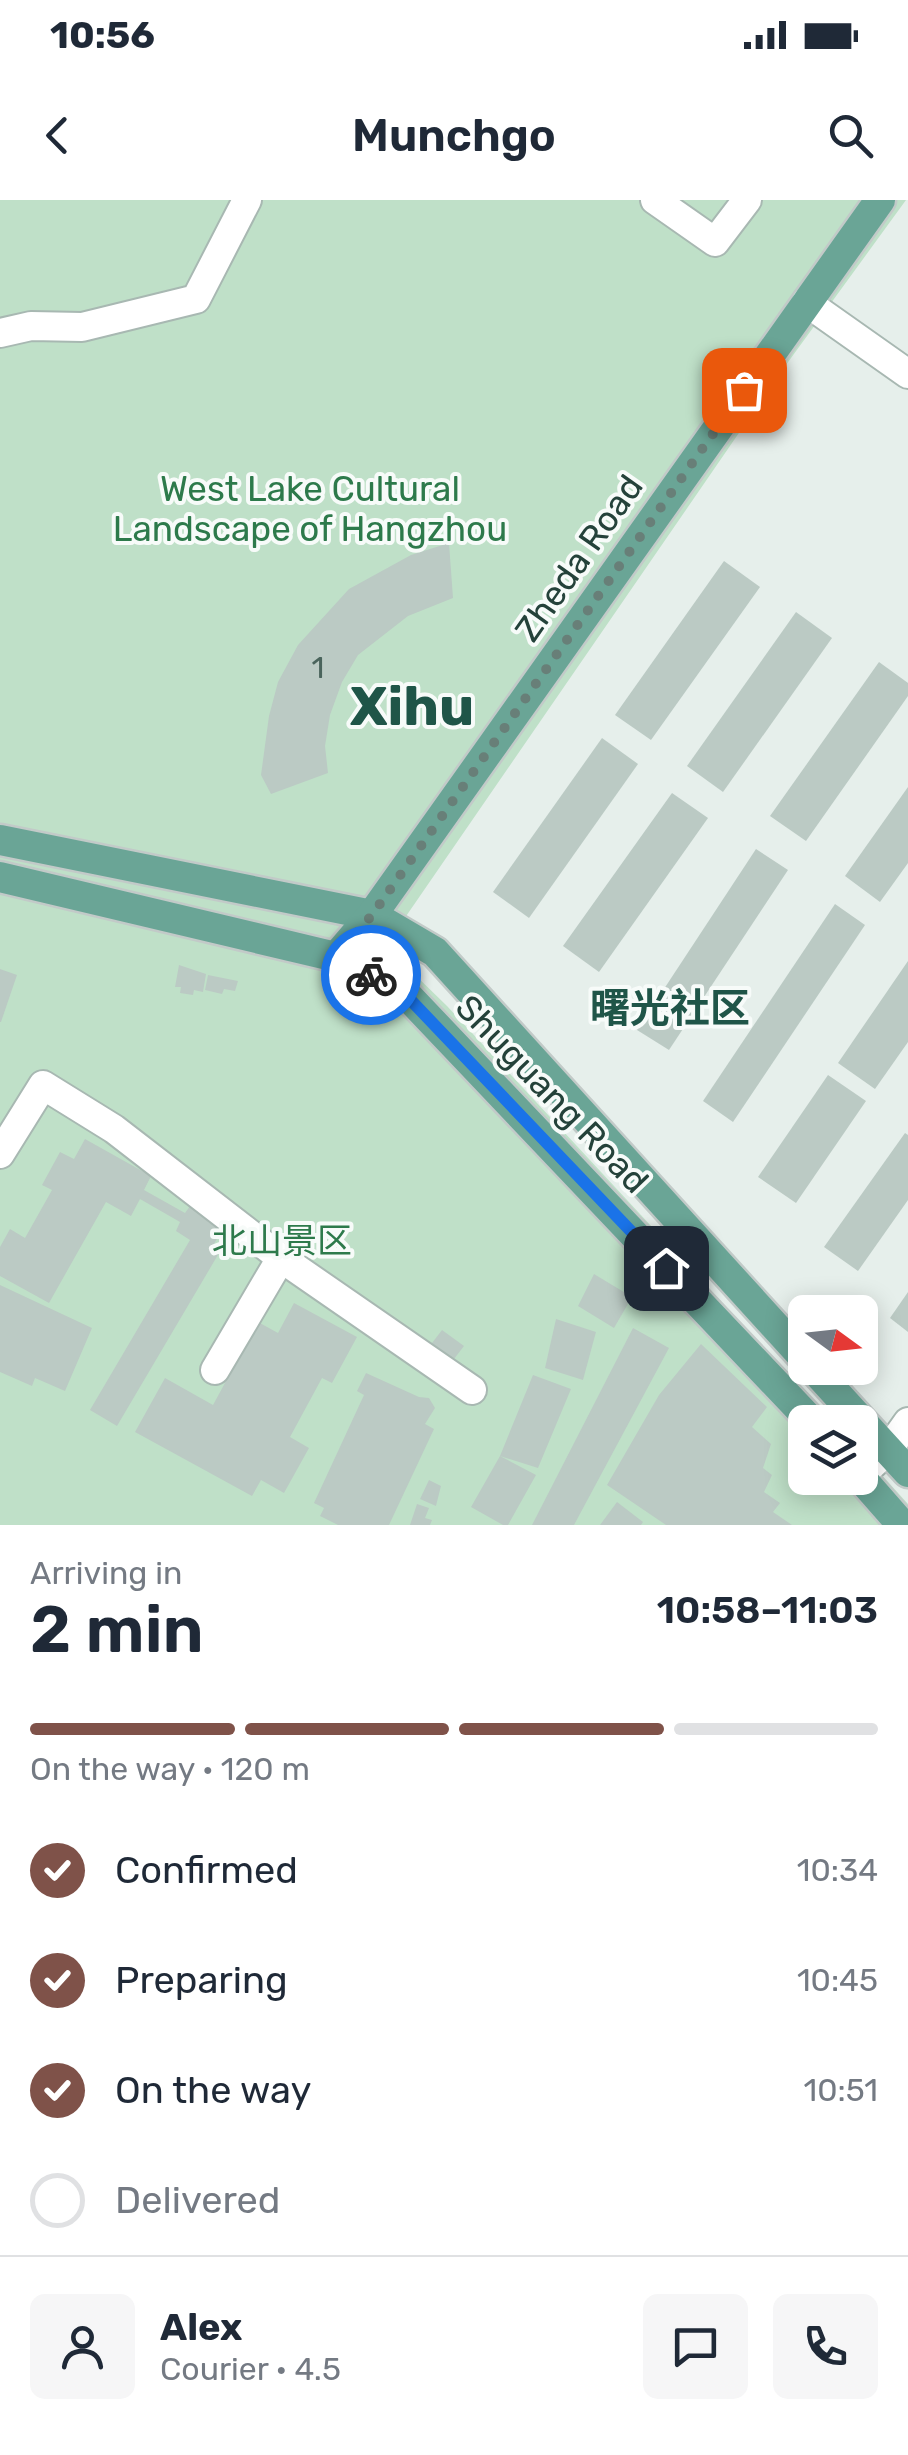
<!DOCTYPE html>
<html lang="en">
<head>
<meta charset="utf-8">
<style>
	body { margin:0; font-family:Rubik,"Noto Sans SC",sans-serif; background:#f6f6f7; color:#1f2937; height:100vh; display:flex; flex-direction:column; font-size:38px; white-space:nowrap }
	* { box-sizing:border-box; margin:0 }
	p { font-size:32px; color:#747a83 }
	.icon { flex:none; width:55px; height:55px; fill:none; stroke:currentColor; stroke-width:2; stroke-linecap:round; stroke-linejoin:round }
	.map { position:relative; height:1325px; overflow:hidden }
	.details { display:flex; flex-direction:column; background:#fff; flex:1 }
	.details>* { flex:none }
	.needle { width:65px; rotate:105deg }
	.controls { position:absolute; left:788px; top:1095px; display:grid; gap:20px }
	.controls a { display:grid; place-items:center; width:90px; height:90px; border-radius:15px; background:#fff; box-shadow:0 5px 25px #0003; font-size:50px }
	.pin { position:absolute; display:grid; place-items:center; width:85px; height:85px; color:#fff; margin:-42px; border-radius:20px; box-shadow:0 5px 15px #0006 }
	.courier { position:absolute; display:grid; place-items:center; width:100px; height:100px; margin:-50px; border:8px solid #1a73e8; border-radius:50%; background:#fff; color:#222; box-shadow:0 2px 12px #0007 }
	.overview em { font-style:normal; font-weight:600 }
	.overview div { display:flex; flex-direction:column-reverse }
	.overview { display:flex; align-items:center; justify-content:space-between; height:170px; padding:0 30px }
	h1 { font-size:65px; font-weight:600; line-height:75px }
	.bar { display:grid; grid-template-columns:repeat(4,1fr); gap:15px 10px; align-content:center; height:120px; padding:0 30px }
	.bar i { height:12px; border-radius:8px; background:#e0e1e3 }
	.bar .selected { background:#7f5249 }
	.bar p { grid-column:span 4 }
	.line { display:flex; align-items:center; gap:25px; padding:0 30px; border-top:2px solid #e0e1e3 }
	.line div { flex:1 }
	.round { display:grid; place-items:center; flex:none; width:105px; height:105px; border-radius:15px; background:#f6f6f7 }
	ol { padding:0 30px; list-style:none }
	li { display:flex; align-items:center; gap:30px; height:110px }
	li p { margin-inline-start:auto }
	li .icon { padding:10px; border-radius:50%; background:#7f5249; color:#fff; stroke-width:4 }
	li:last-child { color:#747a83 }
	li i { width:55px; height:55px; border:5px solid #e0e1e3; border-radius:50% }
	.status { display:flex; justify-content:space-between; align-items:center; height:70px; padding:0 50px; background:#fff; direction:ltr }
	.status svg { height:28px; fill:currentColor }
	header { display:flex; justify-content:space-between; align-items:center; height:130px; padding:0 30px; background:#fff; font-size:45px; font-weight:600 }
	.map>svg:first-child { display:block }
	.green { fill:#bfe0c8 }
	.building { fill:#bbcac4 }
	.lines { fill:none; stroke-linecap:round; stroke-linejoin:round }
	.minor-casing { stroke:#a8b8b2; stroke-width:32 }
	.major-casing { stroke:#c2cac8; stroke-width:35 }
	.minor { stroke:#fff; stroke-width:28 }
	.major { stroke:#6aa596; stroke-width:30 }
	.done { stroke:#687f78; stroke-width:10; stroke-dasharray:0 18 }
	.route { stroke:#1a73e8; stroke-width:12 }
	.labels { text-anchor:middle; stroke-width:8; stroke-linejoin:round; paint-order:stroke }
	.number-label { font-size:30px; fill:#4a645c }
	.park-label { font-size:35px; fill:#2d7a4b; stroke:#f7fbf9 }
	.street-label { font-size:35px; fill:#24423a; stroke:#f7fbf9 }
	.quarter-label { font-size:40px; font-weight:bold; fill:#1f5548; stroke:#f7fbf9 }
	.town-label { font-size:55px; font-weight:bold; fill:#1f5548; stroke:#f7fbf9 }
</style>
</head>
<body>
<div class="status"><b>10:56</b><svg viewBox="0 0 49 12"><path d="M0 12V9h3v3zM5 12V6h3v6zM10 12V3h3v9zM15 12V0h3v12zM26 1h20v11H26zM47 4h2v5h-2z"/></svg></div>
<header><svg class="icon" aria-label="back" viewBox="0 0 24 24"><path d="M15 5l-7 7 7 7"/></svg>Munchgo<svg class="icon" aria-label="search" viewBox="0 0 24 24"><circle cx="10" cy="10" r="6"/><path d="M15 15l6 6"/></svg></header>
<div class="map">
<svg width="908" height="1325" viewBox="0 0 908 1325">
	<rect width="100%" height="100%" fill="#e6efeb"/>
	<path class="green" d="M 0,0 L 906,0 L 783,169 L 380,754 L 409,769 L 447,806 L 833,1222 L 805,1222 L 805,1278 L 860,1278 L 860,1251 L 908,1304 L 908,1325 L 0,1325 Z"/>
	<g class="building">
		<path d="M 449,343 L 453,398 L 408,416 L 358,455 L 342,482 L 330,515 L 325,546 L 328,573 L 271,594 L 261,575 L 269,516 L 278,482 L 298,445 L 349,389 L 411,355 Z"/>
		<path d="M 724,361 L 760,387 L 651,540 L 615,515 Z"/>
		<path d="M 796,412 L 832,438 L 723,592 L 687,566 Z"/>
		<path d="M 879,462 L 908,483 L 908,496 L 806,641 L 770,616 Z"/>
		<path d="M 602,538 L 638,564 L 529,718 L 493,692 Z"/>
		<path d="M 908,587 L 908,663 L 880,702 L 845,676 Z"/>
		<path d="M 672,593 L 708,618 L 599,772 L 563,746 Z"/>
		<path d="M 756,649 L 788,670 L 669,850 L 637,830 Z"/>
		<path d="M 835,704 L 865,725 L 733,922 L 703,901 Z"/>
		<path d="M 908,761 L 908,842 L 875,889 L 838,863 Z"/>
		<path d="M 179,765 L 206,774 L 203,792 L 194,790 L 193,795 L 180,793 L 181,787 L 175,787 Z"/>
		<path d="M 0,769 L 17,775 L 1,822 L 0,822 Z"/>
		<path d="M 208,775 L 238,781 L 235,791 L 224,789 L 222,794 L 205,790 Z"/>
		<path d="M 828,875 L 866,901 L 796,1003 L 758,977 Z"/>
		<path d="M 905,933 L 908,935 L 908,1000 L 858,1071 L 824,1047 Z"/>
		<path d="M 85,939 L 151,976 L 144,990 L 185,1013 L 193,1002 L 226,1022 L 214,1044 L 222,1048 L 117,1226 L 90,1210 L 190,1040 L 176,1031 L 180,1022 L 140,999 L 131,1016 L 106,1002 L 49,1103 L 0,1076 L 0,1047 L 10,1029 L 25,1038 L 52,990 L 42,985 L 60,952 L 74,959 Z"/>
		<path d="M 594,1074 L 632,1097 L 614,1128 L 578,1106 Z"/>
		<path d="M 0,1085 L 92,1128 L 65,1191 L 35,1178 L 32,1186 L 0,1172 Z"/>
		<path d="M 908,1092 L 908,1132 L 890,1118 Z"/>
		<path d="M 294,1103 L 357,1137 L 332,1183 L 322,1178 L 290,1237 L 309,1248 L 284,1293 L 261,1280 L 252,1296 L 135,1232 L 165,1178 L 213,1205 L 258,1122 L 278,1133 Z"/>
		<path d="M 556,1119 L 596,1132 L 583,1180 L 545,1168 Z"/>
		<path d="M 633,1128 L 669,1148 L 574,1325 L 532,1325 Z"/>
		<path d="M 442,1130 L 464,1146 L 454,1159 L 432,1143 Z"/>
		<path d="M 701,1144 L 767,1207 L 752,1227 L 771,1244 L 763,1268 L 772,1275 L 764,1292 L 780,1303 L 773,1312 L 792,1325 L 666,1325 L 607,1285 L 659,1195 Z"/>
		<path d="M 366,1173 L 419,1197 L 429,1198 L 435,1208 L 425,1224 L 434,1229 L 389,1325 L 338,1325 L 320,1316 L 324,1308 L 314,1303 L 364,1195 L 357,1191 Z"/>
		<path d="M 533,1175 L 571,1189 L 538,1268 L 500,1256 L 536,1275 L 508,1325 L 503,1325 L 471,1307 L 500,1256 Z"/>
		<path d="M 429,1280 L 441,1286 L 436,1306 L 420,1299 Z"/>
		<path d="M 617,1302 L 643,1322 L 641,1325 L 600,1325 Z"/>
		<path d="M 417,1304 L 429,1308 L 425,1318 L 432,1320 L 430,1325 L 410,1325 Z"/>
	</g>
	<g class="lines">
		<defs>
			<g id="minor">
				<path d="M 655,0 L 715,42 L 747,0"/>
				<path d="M 806,102 L 908,174"/>
				<path d="M 0,133 L 31,126 L 82,127 L 196,99 L 247,0"/>
				<path d="M 0,954 L 43,885 L 114,929 L 281,1058 L 472,1190"/>
				<path d="M 215,1170 L 281,1058"/>
				<path d="M 860,1276 L 888,1250 L 908,1222"/>
			</g>
			<g id="major">
				<path d="M 0,640 L 372,715 L 435,752 L 805,1159"/>
				<path d="M 0,677 L 336,757 L 403,791 L 812,1222"/>
				<path d="M 336,757 L 372,715 L 880,0"/>
				<path d="M 813,1168 L 908,1272"/>
				<path d="M 860,1277 L 902,1325"/>
			</g>
		</defs>
		<use href="#minor" class="minor-casing"/>
		<use href="#major" class="major-casing"/>
		<use href="#minor" class="minor"/>
		<use href="#major" class="major"/>
	</g>
	<g class="lines">
		<path class="done" d="M 371,775 L 336,757 L 372,715 L 744,190"/>
		<path class="route" d="M 371,775 L 403,792 L 666,1068"/>
	</g>
	<g class="labels">
		<g class="number-label">
			<text x="318" y="478">1</text>
		</g>
		<g class="park-label">
			<text x="310" y="301">West Lake Cultural<tspan x="310" dy="40">Landscape of Hangzhou</tspan></text>
			<text x="282" y="1053">北山景区</text>
		</g>
		<g class="street-label">
			<text transform="translate(579 358) rotate(-55)" y="12">Zheda Road</text>
			<text transform="translate(552 894) rotate(46)" y="12">Shuguang Road</text>
		</g>
		<g class="quarter-label">
			<text x="670" y="822">曙光社区</text>
		</g>
		<g class="town-label">
			<text x="412" y="525">Xihu</text>
		</g>
	</g>
</svg>
<div class="controls">
<a><svg class="needle" viewBox="-14 -14 28 28"><path d="M0-13l5 13h-10z" fill="#e53935"/><path d="M0 13l5-13h-10z" fill="#747a83"/></svg></a>
<a><svg class="icon" aria-label="layers" viewBox="0 0 24 24"><path d="M12 4l9 5-9 5-9-5zM3 14l9 5 9-5"/></svg></a>
</div>
<div class="pin" style="left:744px;top:190px;background:#ea580c"><svg class="icon" aria-label="bag" viewBox="0 0 24 24"><path d="M5 8h14l-1 12H6zM9 8a3 3 0 0 1 6 0"/></svg></div>
<div class="pin" style="left:666px;top:1068px;background:#1f2937"><svg class="icon" aria-label="home" viewBox="0 0 24 24"><path d="M3 11l9-7 9 7M6 9v11h12V9"/></svg></div>
<div class="courier" style="left:371px;top:775px"><svg class="icon" aria-label="bike" viewBox="0 0 24 24"><circle cx="6" cy="16" r="4"/><circle cx="18" cy="16" r="4"/><path d="M6 16l4-8h5l3 8M10 8l3 8H6M13 5h3"/></svg></div>
</div>
<section class="details">
<div class="overview"><div><h1>2 min</h1><p>Arriving in</p></div><em>10:58–11:03</em></div>
<div class="bar"><i class="selected"></i><i class="selected"></i><i class="selected"></i><i></i><p>On the way · 120 m</p></div>
<ol>
<li><svg class="icon" aria-label="check" viewBox="0 0 24 24"><path d="M5 12l5 5 9-10"/></svg>Confirmed<p>10:34</p></li>
<li><svg class="icon" aria-label="check" viewBox="0 0 24 24"><path d="M5 12l5 5 9-10"/></svg>Preparing<p>10:45</p></li>
<li><svg class="icon" aria-label="check" viewBox="0 0 24 24"><path d="M5 12l5 5 9-10"/></svg>On the way<p>10:51</p></li>
<li><i></i>Delivered</li>
</ol>
<div class="line" style="height:180px"><a class="round"><svg class="icon" aria-label="person" viewBox="0 0 24 24"><circle cx="12" cy="8" r="4"/><path d="M4 21q1-7 8-7t8 7"/></svg></a><div><b>Alex</b><p>Courier · 4.5</p></div><a class="round"><svg class="icon" aria-label="chat" viewBox="0 0 24 24"><path d="M4 5h16v11H9l-5 4z"/></svg></a><a class="round"><svg class="icon" aria-label="phone" viewBox="0 0 24 24"><path d="M5 4h4l2 5-3 2q2 4 5 5l2-3 5 2v4C11 20 4 13 5 4z"/></svg></a></div>
</section>
</body>
</html>
